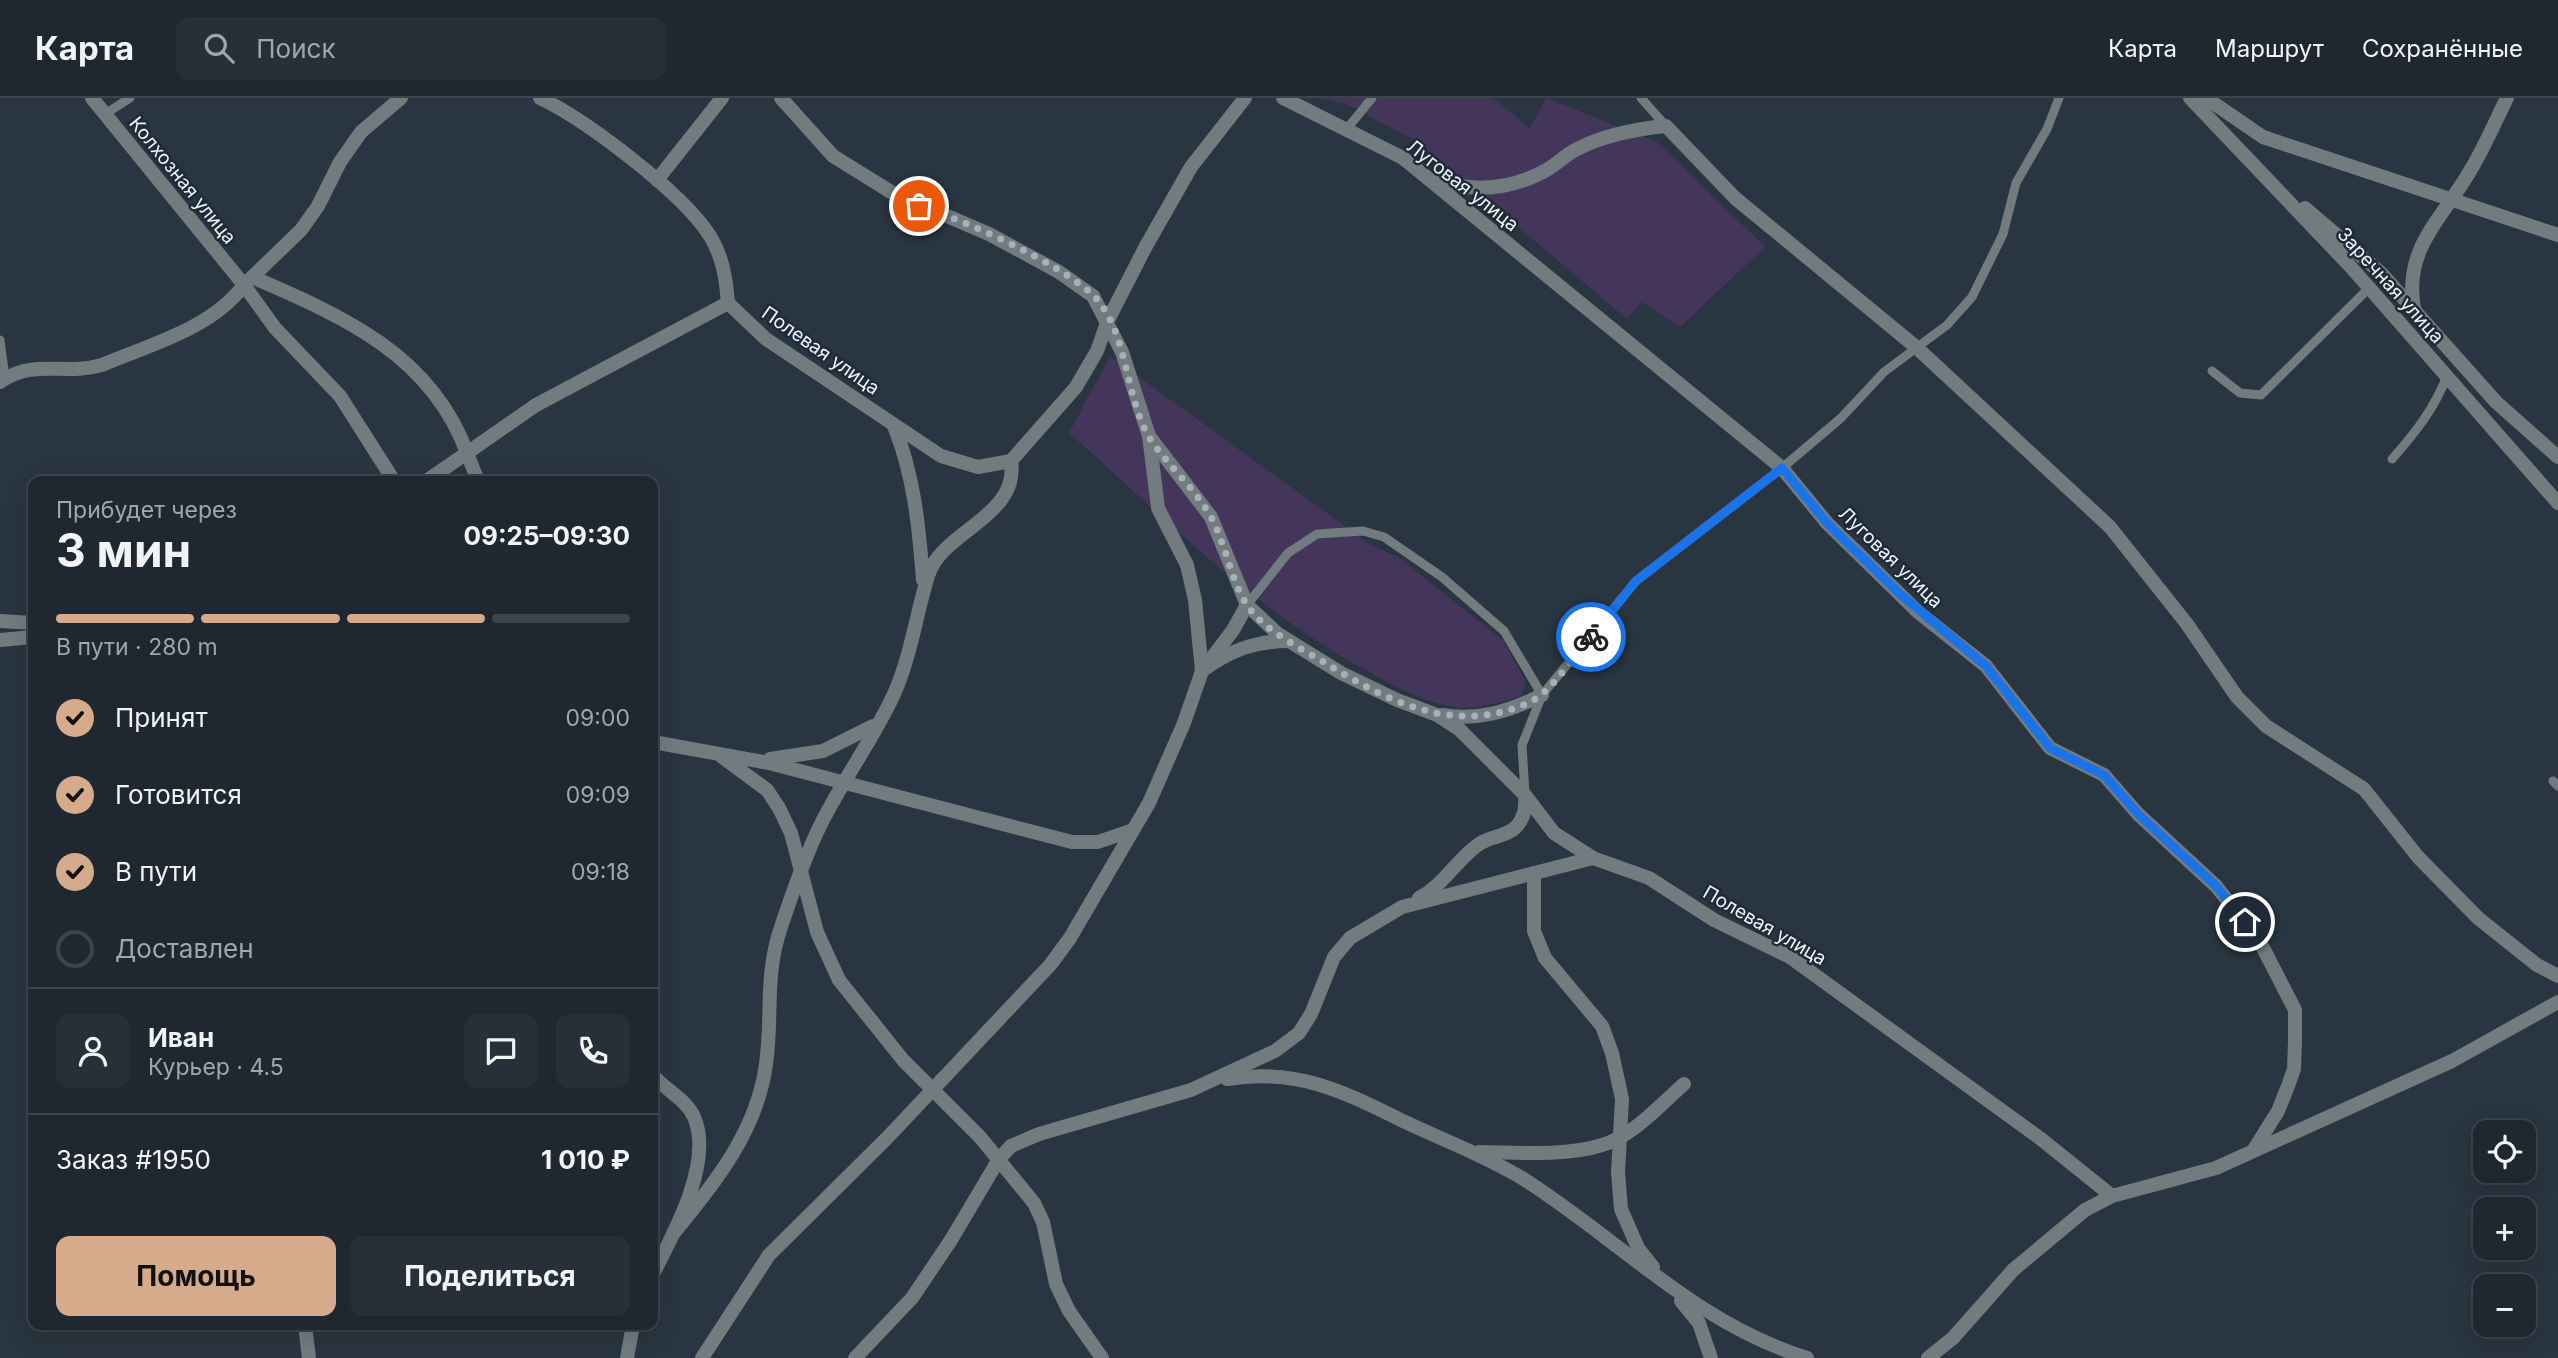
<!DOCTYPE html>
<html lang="ru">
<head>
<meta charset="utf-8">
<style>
	body { margin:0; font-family:Inter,sans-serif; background:#273038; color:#f1f3f6; height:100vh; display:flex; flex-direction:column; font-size:26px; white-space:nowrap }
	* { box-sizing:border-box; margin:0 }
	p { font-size:23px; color:#a1a6ab }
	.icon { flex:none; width:38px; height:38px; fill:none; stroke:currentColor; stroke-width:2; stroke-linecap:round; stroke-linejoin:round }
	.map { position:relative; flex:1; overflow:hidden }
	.drawer { position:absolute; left:28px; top:378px; width:630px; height:854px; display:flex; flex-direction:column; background:#1f2830; border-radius:14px; box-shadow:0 7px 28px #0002,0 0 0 2px #3c444c }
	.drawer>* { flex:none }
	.tools { position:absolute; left:2473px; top:1022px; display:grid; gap:14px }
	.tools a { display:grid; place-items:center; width:63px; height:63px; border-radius:14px; background:#1f2830; box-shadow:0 7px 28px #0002,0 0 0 2px #3c444c; font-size:35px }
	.pin { position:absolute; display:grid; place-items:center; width:60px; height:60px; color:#fff; margin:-30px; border:4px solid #fff; border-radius:50%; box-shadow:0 2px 7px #0007 }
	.courier { position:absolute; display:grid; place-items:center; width:70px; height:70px; margin:-35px; border:5px solid #1a73e8; border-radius:50%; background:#fff; color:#222; box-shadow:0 2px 9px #0007 }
	.overview em { font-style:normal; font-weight:700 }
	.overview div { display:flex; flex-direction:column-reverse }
	.overview { display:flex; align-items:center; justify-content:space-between; height:119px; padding:0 28px }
	h1 { font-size:46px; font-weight:700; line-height:52px }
	.bar { display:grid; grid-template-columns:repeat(4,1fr); gap:10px 7px; align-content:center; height:84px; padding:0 28px }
	.bar i { height:9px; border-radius:5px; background:#3c444c }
	.bar .on { background:#d6ab8b }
	.bar p { grid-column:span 4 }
	.line { display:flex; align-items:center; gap:18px; padding:0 28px; border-top:2px solid #3c444c }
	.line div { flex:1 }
	.round { display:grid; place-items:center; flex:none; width:74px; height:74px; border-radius:14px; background:#273038 }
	ol { padding:0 28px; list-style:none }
	li { display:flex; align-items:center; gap:21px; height:77px }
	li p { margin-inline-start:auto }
	li .icon { padding:7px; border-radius:50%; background:#d6ab8b; color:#111; stroke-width:4 }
	li:last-child { color:#a1a6ab }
	li i { width:38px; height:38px; border:4px solid #3c444c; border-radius:50% }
	.action { display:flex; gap:14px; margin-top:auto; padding:14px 28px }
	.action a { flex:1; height:80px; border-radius:14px; background:#d6ab8b; color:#111; font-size:28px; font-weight:700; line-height:80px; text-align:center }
	.action a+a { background:#273038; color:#f1f3f6 }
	header { display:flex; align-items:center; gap:42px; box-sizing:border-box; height:98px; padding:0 35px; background:#1f2830; border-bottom:2px solid #3c444c }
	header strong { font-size:33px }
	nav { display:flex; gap:38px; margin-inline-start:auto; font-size:24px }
	.search { width:490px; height:63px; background:#273038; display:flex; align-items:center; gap:18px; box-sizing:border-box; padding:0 24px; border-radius:14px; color:#a1a6ab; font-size:26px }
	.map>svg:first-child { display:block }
	.green { fill:#44365a }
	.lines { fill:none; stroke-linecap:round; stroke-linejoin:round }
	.lane { stroke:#727b7e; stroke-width:9 }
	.street { stroke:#727b7e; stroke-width:14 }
	.done { stroke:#a8b1ba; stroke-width:7; stroke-dasharray:0 12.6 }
	.route { stroke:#1a73e8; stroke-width:9 }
	.labels { text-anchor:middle; stroke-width:5; stroke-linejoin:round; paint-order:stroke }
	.street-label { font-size:19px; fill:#edf4fc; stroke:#1f2b36 }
</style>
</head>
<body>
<header>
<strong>Карта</strong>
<div class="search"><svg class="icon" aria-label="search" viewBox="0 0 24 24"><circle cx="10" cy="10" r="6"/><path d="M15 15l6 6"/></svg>Поиск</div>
<nav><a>Карта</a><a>Маршрут</a><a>Сохранённые</a></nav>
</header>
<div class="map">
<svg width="2558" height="1260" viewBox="0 0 2558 1260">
	<rect width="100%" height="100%" fill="#293540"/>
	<g class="green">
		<path d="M 1321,0 L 1493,0 L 1530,30 L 1546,0 L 1657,44 L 1765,149 L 1680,229 L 1642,204 L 1627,221 L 1418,44 L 1346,6 Z"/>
		<path d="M 1110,258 L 1371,447 L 1398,459 L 1503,542 L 1526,584 L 1521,598 C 1498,605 1473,613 1449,608 C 1417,602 1389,585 1362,570 C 1251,509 1163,418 1069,335 Z"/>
	</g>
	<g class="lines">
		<g class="lane">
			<path d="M 1641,0 L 1666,28"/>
			<path d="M 105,16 L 130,0"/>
			<path d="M 1346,32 L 1372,0"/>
			<path d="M 0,242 L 5,280"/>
			<path d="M 2212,273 L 2240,295 L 2261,297 L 2369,190"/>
			<path d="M 2392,361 C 2416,334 2434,311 2447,278"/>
			<path d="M 1247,507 L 1288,455 L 1317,436 L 1363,433 L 1384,439 L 1442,479 L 1504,533 L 1542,597"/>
			<path d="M 2553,683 L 2558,688"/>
			<path d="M 1525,696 L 1522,647 L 1542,597 L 1636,483 L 1782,370 L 1841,320 L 1884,274 L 1947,227 L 1972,199 L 2003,136 L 2016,85 L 2047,31 L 2059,0"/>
		</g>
		<g class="street">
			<path d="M 92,0 L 244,187 L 301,132 L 318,108 L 340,64 L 361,34 L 401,0"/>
			<path d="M 540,0 C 586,22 683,95 710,138 C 723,159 726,181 728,205"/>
			<path d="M 781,0 L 833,58 L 891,94 L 989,136 L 1059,174 L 1093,198 L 1122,254 L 1149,338 L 1211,419 L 1247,507 L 1278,536 L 1341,575 L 1397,602 L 1437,617 L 1460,632 L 1525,697 L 1554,735 L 1593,760 L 1649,780 L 1714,822 L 1790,859 L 2041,1041 L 2112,1098"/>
			<path d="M 1283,0 L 1403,60 L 1782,370 L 1827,425 L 1918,514 L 1986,568 L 2050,650 L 2104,677 L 2138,716 L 2216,788 L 2259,842 L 2295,912 L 2295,943 L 2294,971 L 2288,988 L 2278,1013 L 2253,1053"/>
			<path d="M 2190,0 L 2350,168 L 2558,405"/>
			<path d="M 2206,0 L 2263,39 L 2558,137"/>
			<path d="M 657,82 L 722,0"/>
			<path d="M 1435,82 C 1475,95 1513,92 1550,70 C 1559,64 1567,56 1577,51 C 1604,37 1636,31 1666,28 L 1735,100 L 1916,249 L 2110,429 L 2187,526 L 2237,599 L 2266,628 L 2364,691 L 2418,759 L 2478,820 L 2537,867 L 2558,878"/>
			<path d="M 2305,110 L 2381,175 L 2496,304 L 2558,359"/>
			<path d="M 252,179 C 342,218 431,256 467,355 L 536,307 L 728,205 L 766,241 L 941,358 L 978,369 L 1011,363 L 1076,289 L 1097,253 L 1108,222 L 1146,148 L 1191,69 L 1245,0"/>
			<path d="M 2414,210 C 2403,150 2443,120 2470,73 C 2484,50 2495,24 2507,0"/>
			<path d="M 0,284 C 35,260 64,278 102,267 C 151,246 211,231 244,187 L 275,230 L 340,298 L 394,383"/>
			<path d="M 894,328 C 914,377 919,429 923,482"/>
			<path d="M 1149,338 L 1158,410 L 1187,467 L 1195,502 L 1202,573 C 1229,553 1254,543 1289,543"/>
			<path d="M 426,383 L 467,355 L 478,383"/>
			<path d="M 0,523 L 33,525"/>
			<path d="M 0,542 L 33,539"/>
			<path d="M 1442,617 C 1479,623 1510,613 1542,597"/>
			<path d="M 653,644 L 769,665 L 1072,744 L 1098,744 L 1133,732"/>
			<path d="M 721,658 L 767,692 L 779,710 L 791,735 L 817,834 L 839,882 L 903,962 L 980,1039 L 1034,1105 L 1043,1124 L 1056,1186 L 1069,1213 L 1102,1260"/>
			<path d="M 770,661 L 823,653 L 873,628"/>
			<path d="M 1534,775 L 1534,833 L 1545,860 L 1602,928 L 1612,955 L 1622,1001 L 1618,1074 L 1621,1111 L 1638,1150 L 1653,1169"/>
			<path d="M 1419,800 C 1444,787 1456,762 1479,746 C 1490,738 1507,739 1517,728 C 1525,718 1526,709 1525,697"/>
			<path d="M 653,977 C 665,992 686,1001 694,1019 C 714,1064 673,1137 653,1176"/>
			<path d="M 1227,981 C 1298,970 1342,993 1403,1023 C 1443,1042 1484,1057 1522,1080 C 1620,1142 1693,1224 1807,1260"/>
			<path d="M 1479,1054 C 1518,1054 1564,1059 1602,1047 C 1633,1038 1661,1006 1684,986"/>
			<path d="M 673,1136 C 715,1084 757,1034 766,966 C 773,918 764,879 781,829 C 792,796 804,761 819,730 C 841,684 873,642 894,596 C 911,558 916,517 928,478 C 941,433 1020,419 1011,363"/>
			<path d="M 1681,1203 L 1699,1225 L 1711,1260"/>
			<path d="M 305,1227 L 309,1260"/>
			<path d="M 627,1260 L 633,1227"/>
			<path d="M 702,1260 L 769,1157 L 887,1040 L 1051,866 L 1070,840 L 1149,705 L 1184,625 L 1202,573 L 1233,532 L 1247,507"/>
			<path d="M 855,1260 L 912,1200 L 951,1142 L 999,1061 L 1011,1048 L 1039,1036 L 1191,992 L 1275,953 L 1299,935 L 1311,916 L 1334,859 L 1350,840 L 1402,809 L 1593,760"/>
			<path d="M 1928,1260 L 1953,1240 L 2013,1172 L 2085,1112 L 2112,1098 L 2216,1070 L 2452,963 L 2558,904"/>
		</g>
	</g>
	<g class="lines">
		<path class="done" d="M 919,108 C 965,122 1059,165 1093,197 C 1128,232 1125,299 1149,339 C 1167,367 1194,389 1211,419 C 1226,446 1230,481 1247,507 C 1264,533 1301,550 1327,566 C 1380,599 1442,631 1505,613 C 1517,610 1534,604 1543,595 C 1561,579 1575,557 1591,539"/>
		<path class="route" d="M 1591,539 L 1636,483 L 1782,370 L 1827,425 L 1900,496 L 1986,568 L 2050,650 L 2104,677 L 2138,716 L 2216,788 L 2245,824"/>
	</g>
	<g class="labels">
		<g class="street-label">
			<text transform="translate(183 82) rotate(51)" y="7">Колхозная улица</text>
			<text transform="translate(1463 87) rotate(38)" y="7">Луговая улица</text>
			<text transform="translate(2391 187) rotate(48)" y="7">Заречная улица</text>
			<text transform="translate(821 252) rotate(35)" y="7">Полевая улица</text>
			<text transform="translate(1891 459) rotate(44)" y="7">Луговая улица</text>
			<text transform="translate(1765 827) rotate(30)" y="7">Полевая улица</text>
		</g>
	</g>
</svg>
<div class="tools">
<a><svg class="icon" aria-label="locate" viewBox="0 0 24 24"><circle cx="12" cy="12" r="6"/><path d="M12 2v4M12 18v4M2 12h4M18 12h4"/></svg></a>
<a>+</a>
<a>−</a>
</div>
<div class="pin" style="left:919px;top:108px;background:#ea580c"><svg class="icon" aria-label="bag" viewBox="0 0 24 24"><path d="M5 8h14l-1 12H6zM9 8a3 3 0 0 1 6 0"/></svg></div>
<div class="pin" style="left:2245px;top:824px;background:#1f2937"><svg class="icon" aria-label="home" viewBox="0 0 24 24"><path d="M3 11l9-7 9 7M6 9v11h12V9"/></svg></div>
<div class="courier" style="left:1591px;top:539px"><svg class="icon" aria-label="bike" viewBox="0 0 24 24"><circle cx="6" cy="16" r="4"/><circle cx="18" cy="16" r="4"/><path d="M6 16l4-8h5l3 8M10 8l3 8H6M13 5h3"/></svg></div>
<section class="drawer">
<div class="overview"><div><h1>3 мин</h1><p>Прибудет через</p></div><em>09:25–09:30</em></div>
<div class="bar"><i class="on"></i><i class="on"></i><i class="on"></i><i></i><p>В пути · 280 m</p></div>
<ol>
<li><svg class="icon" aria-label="check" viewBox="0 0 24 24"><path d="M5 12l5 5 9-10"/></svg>Принят<p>09:00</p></li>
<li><svg class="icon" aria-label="check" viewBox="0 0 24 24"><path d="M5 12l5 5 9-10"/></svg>Готовится<p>09:09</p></li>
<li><svg class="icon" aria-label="check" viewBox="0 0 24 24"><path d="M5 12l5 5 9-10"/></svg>В пути<p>09:18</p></li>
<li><i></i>Доставлен</li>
</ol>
<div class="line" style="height:126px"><a class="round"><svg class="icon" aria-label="person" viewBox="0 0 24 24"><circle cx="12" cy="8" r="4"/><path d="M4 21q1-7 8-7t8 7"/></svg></a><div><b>Иван</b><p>Курьер · 4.5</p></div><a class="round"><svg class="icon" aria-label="chat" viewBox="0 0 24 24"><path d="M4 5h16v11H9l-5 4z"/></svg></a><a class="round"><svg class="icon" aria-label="phone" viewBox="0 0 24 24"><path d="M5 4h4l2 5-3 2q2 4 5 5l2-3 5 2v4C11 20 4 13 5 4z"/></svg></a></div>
<div class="line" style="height:91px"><div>Заказ #1950</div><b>1 010 ₽</b></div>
<div class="action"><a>Помощь</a><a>Поделиться</a></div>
</section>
</div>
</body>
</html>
